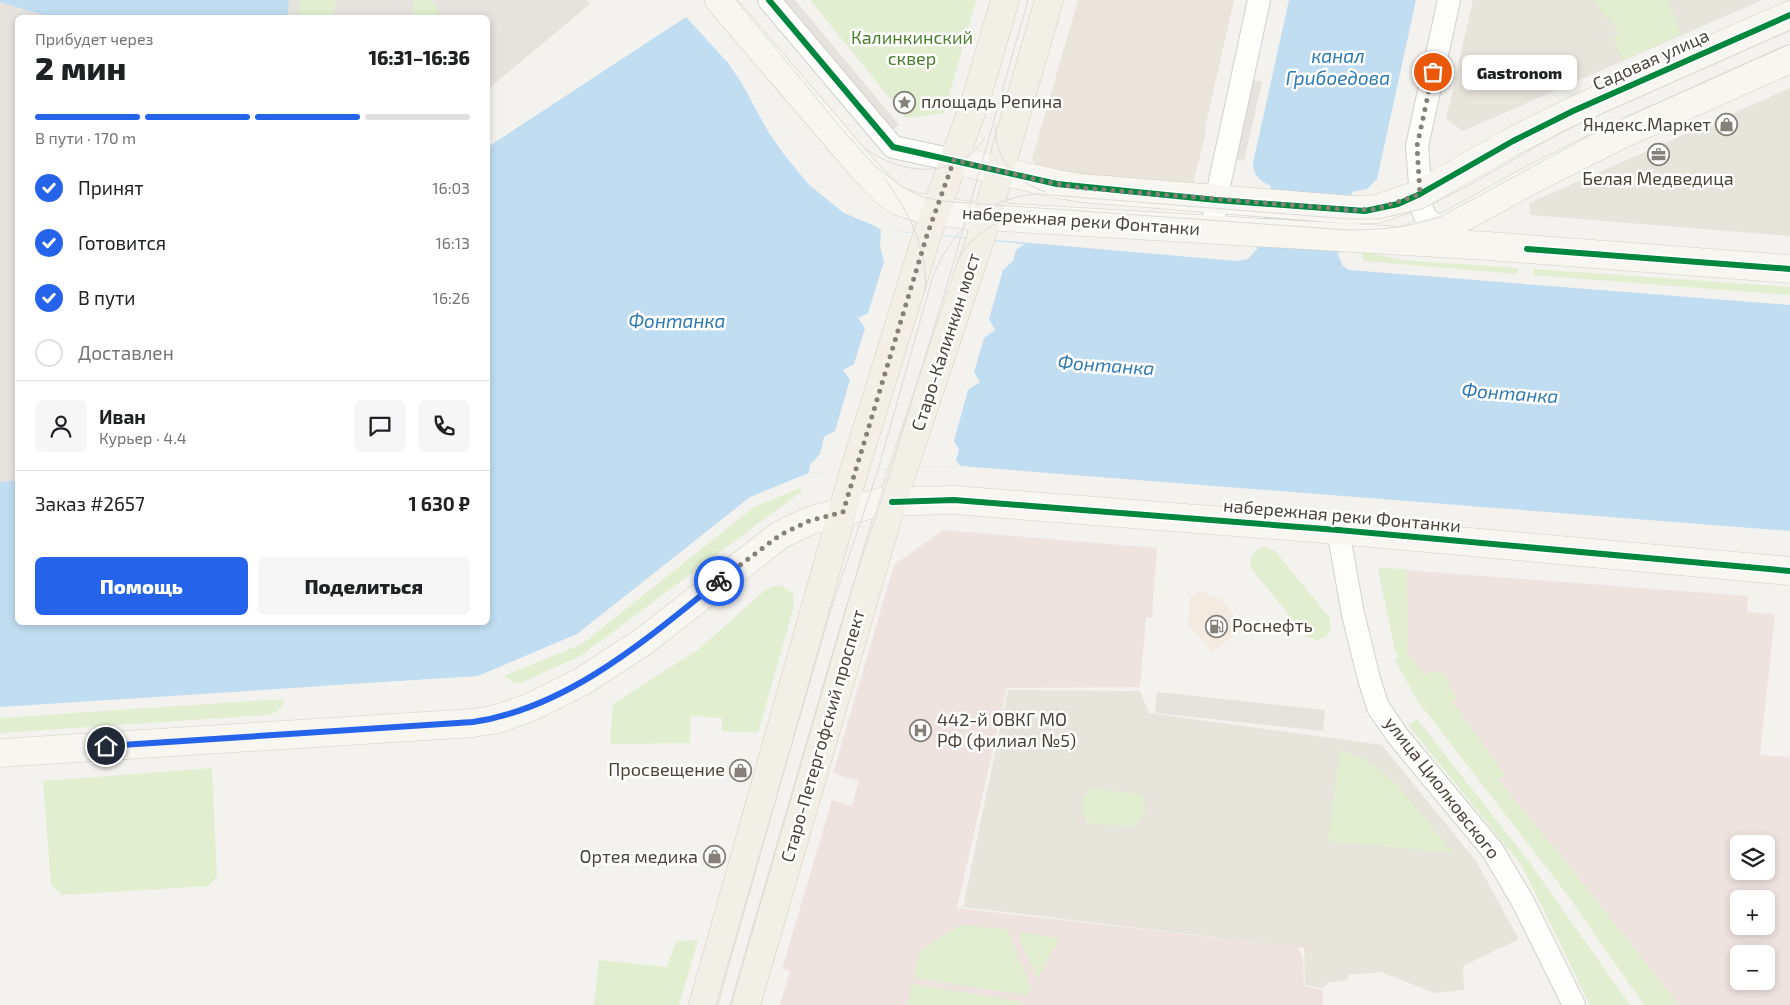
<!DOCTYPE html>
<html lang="ru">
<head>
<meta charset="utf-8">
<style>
	body { margin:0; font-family:"Exo 2",sans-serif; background:#f6f6f6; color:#202124; height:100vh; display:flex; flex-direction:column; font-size:19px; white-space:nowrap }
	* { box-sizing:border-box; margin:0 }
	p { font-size:16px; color:#757577 }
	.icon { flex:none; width:28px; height:28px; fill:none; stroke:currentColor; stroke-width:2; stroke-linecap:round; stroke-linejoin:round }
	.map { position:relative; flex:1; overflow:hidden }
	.side { position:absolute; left:15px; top:15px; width:475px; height:610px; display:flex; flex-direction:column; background:#fff; border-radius:8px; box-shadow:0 2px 8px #0003 }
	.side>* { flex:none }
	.tools { position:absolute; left:1730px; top:835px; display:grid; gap:10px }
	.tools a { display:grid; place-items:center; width:45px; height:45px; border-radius:8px; background:#fff; box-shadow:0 2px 8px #0003; font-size:25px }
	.pin { position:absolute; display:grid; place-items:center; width:42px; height:42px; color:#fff; margin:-21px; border:2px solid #fff; border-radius:50%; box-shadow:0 1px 5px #0007 }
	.courier { position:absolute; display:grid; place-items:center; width:50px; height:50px; margin:-25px; border:4px solid #2563eb; border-radius:50%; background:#fff; color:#222; box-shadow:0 1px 6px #0007 }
	.bubble { position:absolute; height:35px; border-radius:8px; background:#fff; box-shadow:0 2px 8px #0003; font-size:16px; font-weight:800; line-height:35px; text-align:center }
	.headline em { font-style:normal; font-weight:800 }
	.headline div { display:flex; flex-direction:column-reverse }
	.headline { display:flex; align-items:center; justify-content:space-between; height:85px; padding:0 20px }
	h1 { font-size:32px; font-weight:800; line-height:38px }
	.bar { display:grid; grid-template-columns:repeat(4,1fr); gap:8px 5px; align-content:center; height:60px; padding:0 20px }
	.bar i { height:6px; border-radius:4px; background:#e0e0e0 }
	.bar .selected { background:#2563eb }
	.bar p { grid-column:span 4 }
	.line { display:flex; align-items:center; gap:12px; padding:0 20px; border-top:1px solid #e0e0e0 }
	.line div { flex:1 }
	.round { display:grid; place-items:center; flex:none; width:52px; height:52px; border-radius:8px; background:#f6f6f6 }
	ol { padding:0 20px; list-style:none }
	li { display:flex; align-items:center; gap:15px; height:55px }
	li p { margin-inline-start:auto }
	li .icon { padding:5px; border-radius:50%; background:#2563eb; color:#fff; stroke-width:4 }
	li:last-child { color:#757577 }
	li i { width:28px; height:28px; border:2px solid #e0e0e0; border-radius:50% }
	.cta { display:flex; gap:10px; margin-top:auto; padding:10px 20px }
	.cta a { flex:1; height:58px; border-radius:8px; background:#2563eb; color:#fff; font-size:20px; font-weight:800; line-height:58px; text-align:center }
	.cta a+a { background:#f6f6f6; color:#202124 }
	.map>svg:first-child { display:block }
	.residential { fill:#e7e4dc }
	.commercial { fill:#f3ebdf }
	.industrial { fill:#e6e2de }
	.education { fill:#eae5da }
	.medical { fill:#eee3df; fill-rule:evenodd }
	.green { fill:#e1eecf }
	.parking { fill:#e6e3df }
	.water { fill:#c0ddf1 }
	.pier { fill:#f4f2ee }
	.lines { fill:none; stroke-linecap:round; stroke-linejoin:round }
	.street-casing { stroke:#d2d0cb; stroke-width:24 }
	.secondary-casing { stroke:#d3cfc5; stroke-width:29 }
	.primary-casing { stroke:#d6cebb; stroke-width:29 }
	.street { stroke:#fdfdfc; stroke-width:22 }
	.secondary { stroke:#f7f6f1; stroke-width:28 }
	.primary { stroke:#f2efe6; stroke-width:28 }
	.tram { stroke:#dbdbda; stroke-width:1 }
	.cycleway-casing { stroke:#fff; stroke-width:9 }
	.cycleway { stroke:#00873e; stroke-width:6 }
	.done { stroke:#868178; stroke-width:5; stroke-dasharray:0 9 }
	.route { stroke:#2563eb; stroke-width:6 }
	.labels { text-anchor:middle; stroke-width:5; stroke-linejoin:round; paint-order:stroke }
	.park-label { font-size:18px; fill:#4a7f2a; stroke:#fff }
	.street-label { font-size:18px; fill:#4b4439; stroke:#fff }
	.poi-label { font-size:18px; fill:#4b4439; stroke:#fff; text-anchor:start }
	.water-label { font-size:19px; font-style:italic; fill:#2e7ab2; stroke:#fff }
</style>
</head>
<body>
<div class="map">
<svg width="1790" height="1005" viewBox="0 0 1790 1005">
	<rect width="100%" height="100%" fill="#f4f2ee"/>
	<g class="residential">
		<path d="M 1473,0 L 1762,0 L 1463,131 L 1446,119 Z"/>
		<path d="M 1790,88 L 1790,236 L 1531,215 L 1529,203 Z"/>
		<path d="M 1008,690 L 1140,691 L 1149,713 L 1382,745 L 1476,861 L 1519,939 L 1463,966 L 1464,990 L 1435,993 L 1381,972 L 1348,975 L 1348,980 L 1328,983 L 1323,988 L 1305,985 L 1304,948 L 963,907 Z"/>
	</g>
	<path class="commercial" d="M 1199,591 L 1221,599 L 1244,628 L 1212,652 L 1188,624 L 1190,597 Z"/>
	<g class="industrial">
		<path d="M 289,0 L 587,0 L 590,4 L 488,89 L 488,18 L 288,18 Z"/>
		<path d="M 0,2 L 49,17 L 18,18 L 18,480 L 0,482 Z"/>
	</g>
	<path class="education" d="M 1078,0 L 1234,0 L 1205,128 L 1206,133 L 1192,187 L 1039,170 L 1032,159 Z"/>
	<g class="medical">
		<path d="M 943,530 L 1157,548 L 1152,618 L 1146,617 L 1140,687 L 1007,688 L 957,908 L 1297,947 L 1303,958 L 1304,986 L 1323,990 L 1323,1005 L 780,1005 L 790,971 L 782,969 L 832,800 L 852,806 L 859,781 L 833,773 L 894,565 Z"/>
		<path d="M 1378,568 L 1748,596 L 1747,612 L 1775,614 L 1760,755 L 1790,757 L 1790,1005 L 1679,1005 L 1564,859 L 1520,807 L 1400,657 L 1395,650 ZM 1739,844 L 1766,844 L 1766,871 L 1739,871 ZM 1739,899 L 1766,899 L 1766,926 L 1739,926 ZM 1739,954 L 1766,954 L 1766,981 L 1739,981 Z"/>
	</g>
	<g class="green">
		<path d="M 300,0 L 336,0 L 333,17 L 298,17 Z"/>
		<path d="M 414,0 L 432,0 L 440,14 L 445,17 L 413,17 Z"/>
		<path d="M 810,0 L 976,0 L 944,113 L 906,118 Z"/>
		<path d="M 1594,0 L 1667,0 L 1681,34 L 1623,60 L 1613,38 L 1619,34 L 1611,17 L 1606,19 Z"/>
		<path d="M 1361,251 L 1402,260 L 1518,268 L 1517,274 L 1363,261 Z"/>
		<path d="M 1534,269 L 1790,287 L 1790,295 L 1533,275 Z"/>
		<path d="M 800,488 L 802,491 L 582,655 L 521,683 L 515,683 L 504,676 L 582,644 L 754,507 Z"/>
		<path d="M 1265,547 L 1275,551 L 1329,617 L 1331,628 L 1327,636 L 1318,640 L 1307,637 L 1251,568 C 1250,557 1253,550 1265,547 Z"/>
		<path d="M 1378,568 L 1407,569 L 1408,653 L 1424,675 L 1431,671 L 1441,672 L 1449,681 L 1456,699 L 1452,702 L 1505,774 L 1498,780 L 1564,859 L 1679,1005 L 1644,1005 L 1566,893 L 1417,700 L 1395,660 L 1399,657 L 1395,650 Z"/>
		<path d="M 773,586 L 782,586 L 793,594 L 794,606 L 758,733 L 722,731 L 722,718 L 691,716 L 690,743 L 610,744 L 613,704 L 699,649 L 764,591 Z"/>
		<path d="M 284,699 C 282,708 278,712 269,715 L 0,733 L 0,718 Z"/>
		<path d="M 1417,719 L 1527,859 L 1630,1005 L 1590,1005 L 1522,866 L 1408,725 Z"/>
		<path d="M 1340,750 C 1350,754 1361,757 1369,762 C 1400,782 1429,825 1454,853 L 1328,841 Z"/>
		<path d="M 212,768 L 217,876 L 209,886 L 61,895 L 51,885 L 43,781 Z"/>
		<path d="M 1091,788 L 1142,795 L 1145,811 L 1135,827 L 1087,823 L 1081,804 Z"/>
		<path d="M 961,925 L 1007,929 L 1031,988 L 1026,995 L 915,978 L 914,975 L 920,950 Z"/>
		<path d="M 1017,932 L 1060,938 L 1037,979 Z"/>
		<path d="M 698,940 L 679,1005 L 594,1005 L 599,960 L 667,967 L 676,941 Z"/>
		<path d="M 911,984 L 1024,1002 L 1021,1005 L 908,1005 Z"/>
	</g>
	<g class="parking">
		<path d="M 785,0 L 795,0 L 899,125 L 893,130 Z"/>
		<path d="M 1252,80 L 1262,82 L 1244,161 L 1234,159 Z"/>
		<path d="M 1157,692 L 1325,710 L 1323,731 L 1155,713 Z"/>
	</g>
	<g class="water">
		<path d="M 0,0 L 289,0 L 288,17 L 49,17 L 0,2 Z"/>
		<path d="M 1289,0 L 1416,0 L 1377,179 L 1367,189 L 1352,192 L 1338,255 L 1343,266 L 1349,270 L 1790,305 L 1790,531 L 960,466 L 809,473 L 750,497 L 577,634 L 478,676 L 0,707 L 0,482 L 17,480 L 18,622 L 488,622 L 488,147 L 686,17 L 728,63 L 741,82 L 769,133 L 783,153 L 808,184 L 844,213 L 875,226 L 881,230 L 1236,261 L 1248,259 L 1257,249 L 1271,186 C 1260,181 1253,176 1253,163 Z"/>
	</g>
	<g class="pier">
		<path d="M 881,230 L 1025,244 L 1016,250 L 1013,261 L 1003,270 L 989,319 L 995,330 L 984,338 L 974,372 L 980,382 L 968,390 L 954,441 L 959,450 L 956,460 L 960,466 L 809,473 L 810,465 L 820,454 L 824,437 L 835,431 L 850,380 L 843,370 L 854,364 L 865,328 L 858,318 L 868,313 L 884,262 L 880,246 Z"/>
		<path d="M 469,677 L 469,679 L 319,688 L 319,686 Z"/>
	</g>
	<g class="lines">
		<defs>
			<g id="street">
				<path d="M 769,0 L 893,147 L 954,160"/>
				<path d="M 1449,0 L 1417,146 L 1422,209 L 1428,221 L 1454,232"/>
				<path d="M 1213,229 L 1216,200 L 1259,0"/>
				<path d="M 1338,530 L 1353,614 L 1369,679 L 1378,707 L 1397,735 L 1493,851 L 1523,902 L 1574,1005"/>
			</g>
			<g id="secondary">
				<path d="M 719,0 L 866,172 C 876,182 887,196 901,202 C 921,210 945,212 966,215 L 1488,246 L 1790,269"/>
				<path d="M 954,160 L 1057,184 L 1082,188 L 1352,210 L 1377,209 L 1420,194 L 1513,141 L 1573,111 L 1790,15"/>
				<path d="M 1415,236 L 1444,228 L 1531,180 L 1616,137 L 1790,59"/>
				<path d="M 0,753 L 473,723 L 497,719 L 531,707 L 583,681 L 644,641 L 780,535 L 809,521 L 880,502 L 954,500 L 1338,530 L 1790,571"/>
			</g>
			<g id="primary">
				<path d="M 703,1005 L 854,471 L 927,235 L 976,99 L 1005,0"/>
				<path d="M 746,1005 L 892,502 L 980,240 L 1049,0"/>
			</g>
		</defs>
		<use href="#street" class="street-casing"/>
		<use href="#secondary" class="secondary-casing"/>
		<use href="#primary" class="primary-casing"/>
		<use href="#street" class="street"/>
		<use href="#secondary" class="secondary"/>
		<use href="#primary" class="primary"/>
		<g class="tram">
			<path d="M 736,0 L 846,134 L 876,167 L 904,188 L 923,197 L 942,201 L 1348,230 C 1381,230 1409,227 1440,217 L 1611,124 L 1790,44"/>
			<path d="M 995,124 C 994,158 1014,182 1046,192"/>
			<path d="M 866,149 C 902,176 959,180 985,137"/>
			<path d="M 885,179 C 908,211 929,250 925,292"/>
			<path d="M 957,261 C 971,234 1002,217 1031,211"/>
			<path d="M 716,1005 L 832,606 L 878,470 L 932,279 C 951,231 984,198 1037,194 L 1350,219 L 1378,219 L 1422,209 L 1473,183 L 1563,131 L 1790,30"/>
			<path d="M 730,1005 L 846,607 L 891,469 L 950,275 L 1028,0"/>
		</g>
		<defs>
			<g id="cycleway">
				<path d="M 769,0 L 893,147 L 1057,184 L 1216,200 L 1365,211 L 1398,204 L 1420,194 L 1513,141 L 1573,111 L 1790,15"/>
				<path d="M 1527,249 L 1790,269"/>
				<path d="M 892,502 L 954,500 L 1338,530 L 1790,571"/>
			</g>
		</defs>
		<use href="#cycleway" class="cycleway-casing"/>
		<use href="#cycleway" class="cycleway"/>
	</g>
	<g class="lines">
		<path class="done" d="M 719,581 L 780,535 L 809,521 L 843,512 L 927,235 L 954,160 L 1057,184 L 1082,188 L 1352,210 L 1377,209 L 1420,194 L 1417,146 L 1433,72"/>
		<path class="route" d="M 106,746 L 473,722 C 568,708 647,639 719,581"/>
	</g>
	<defs>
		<symbol id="sight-ring" viewBox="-11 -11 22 22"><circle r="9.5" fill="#fff" stroke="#868178" stroke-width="1.5"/><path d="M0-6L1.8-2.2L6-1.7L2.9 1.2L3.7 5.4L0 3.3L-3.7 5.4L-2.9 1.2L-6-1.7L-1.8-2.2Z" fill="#868178"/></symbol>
		<symbol id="shop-ring" viewBox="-11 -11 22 22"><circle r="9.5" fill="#fff" stroke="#868178" stroke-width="1.5"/><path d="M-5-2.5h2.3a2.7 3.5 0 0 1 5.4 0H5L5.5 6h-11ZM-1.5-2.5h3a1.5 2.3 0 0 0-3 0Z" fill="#868178"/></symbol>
		<symbol id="office-ring" viewBox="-11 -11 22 22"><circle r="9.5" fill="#fff" stroke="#868178" stroke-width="1.5"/><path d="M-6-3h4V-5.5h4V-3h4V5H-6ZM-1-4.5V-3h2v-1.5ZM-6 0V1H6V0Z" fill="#868178"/></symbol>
		<symbol id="fuel-ring" viewBox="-11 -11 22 22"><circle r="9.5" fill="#fff" stroke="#868178" stroke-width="1.5"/><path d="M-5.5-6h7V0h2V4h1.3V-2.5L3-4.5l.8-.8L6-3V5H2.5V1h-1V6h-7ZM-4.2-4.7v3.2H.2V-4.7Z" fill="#868178"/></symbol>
		<symbol id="hospital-ring" viewBox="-11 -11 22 22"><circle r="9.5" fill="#fff" stroke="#868178" stroke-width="1.5"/><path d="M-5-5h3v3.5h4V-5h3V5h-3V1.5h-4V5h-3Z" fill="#868178"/></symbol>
	</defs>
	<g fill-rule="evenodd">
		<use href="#sight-ring" x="892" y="90" width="25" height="25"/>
		<use href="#shop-ring" x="1714" y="112" width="25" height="25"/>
		<use href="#office-ring" x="1646" y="142" width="25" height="25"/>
		<use href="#fuel-ring" x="1204" y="614" width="25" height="25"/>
		<use href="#hospital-ring" x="908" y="718" width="25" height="25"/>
		<use href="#shop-ring" x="728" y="758" width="25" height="25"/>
		<use href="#shop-ring" x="702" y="844" width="25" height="25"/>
	</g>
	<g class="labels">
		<g class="park-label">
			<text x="912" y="44">Калинкинский<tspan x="912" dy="21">сквер</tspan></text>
		</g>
		<g class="street-label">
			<text transform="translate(1651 60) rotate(-24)" y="6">Садовая улица</text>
			<text transform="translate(1081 221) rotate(4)" y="6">набережная реки Фонтанки</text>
			<text transform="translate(946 342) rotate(-72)" y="6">Старо-Калинкин мост</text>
			<text transform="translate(1342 516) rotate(5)" y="6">набережная реки Фонтанки</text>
			<text transform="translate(823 736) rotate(-74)" y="6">Старо-Петергофский проспект</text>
			<text transform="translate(1442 788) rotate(52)" y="6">улица Циолковского</text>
		</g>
		<g class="poi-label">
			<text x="921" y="108">площадь Репина</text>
			<text x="1711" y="131" text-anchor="end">Яндекс.Маркет</text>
			<text x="1658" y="185" text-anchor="middle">Белая Медведица</text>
			<text x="1232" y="632">Роснефть</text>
			<text x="937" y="726">442-й ОВКГ МО<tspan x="937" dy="21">РФ (филиал №5)</tspan></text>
			<text x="725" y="776" text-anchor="end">Просвещение</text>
			<text x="698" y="863" text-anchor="end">Ортея медика</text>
		</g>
		<g class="water-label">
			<text x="1338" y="63">канал<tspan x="1338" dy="22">Грибоедова</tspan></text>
			<text x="677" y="328">Фонтанка</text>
			<text transform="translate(1106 365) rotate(4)" y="7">Фонтанка</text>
			<text transform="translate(1510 393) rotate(4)" y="7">Фонтанка</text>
		</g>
	</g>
</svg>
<div class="tools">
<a><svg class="icon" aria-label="layers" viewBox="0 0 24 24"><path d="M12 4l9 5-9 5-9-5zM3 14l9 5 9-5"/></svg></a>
<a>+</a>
<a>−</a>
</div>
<div class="pin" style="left:1433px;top:72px;background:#ea580c"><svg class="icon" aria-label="bag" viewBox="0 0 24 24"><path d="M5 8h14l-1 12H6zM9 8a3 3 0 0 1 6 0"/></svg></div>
<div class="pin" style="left:106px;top:746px;background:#1f2937"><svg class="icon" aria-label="home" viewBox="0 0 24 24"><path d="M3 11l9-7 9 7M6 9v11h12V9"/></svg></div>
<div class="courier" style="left:719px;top:581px"><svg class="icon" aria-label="bike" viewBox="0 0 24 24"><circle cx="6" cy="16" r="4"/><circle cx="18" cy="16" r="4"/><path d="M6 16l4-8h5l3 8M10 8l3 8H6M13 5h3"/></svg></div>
<div class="bubble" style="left:1462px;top:55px;width:115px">Gastronom</div>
<section class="side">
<div class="headline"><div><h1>2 мин</h1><p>Прибудет через</p></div><em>16:31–16:36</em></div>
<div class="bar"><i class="selected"></i><i class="selected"></i><i class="selected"></i><i></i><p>В пути · 170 m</p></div>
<ol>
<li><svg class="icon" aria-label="check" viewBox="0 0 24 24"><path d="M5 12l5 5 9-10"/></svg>Принят<p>16:03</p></li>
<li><svg class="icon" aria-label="check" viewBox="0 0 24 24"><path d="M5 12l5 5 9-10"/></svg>Готовится<p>16:13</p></li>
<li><svg class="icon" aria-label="check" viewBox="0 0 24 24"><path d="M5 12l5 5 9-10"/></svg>В пути<p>16:26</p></li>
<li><i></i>Доставлен</li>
</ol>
<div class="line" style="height:90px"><a class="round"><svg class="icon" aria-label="person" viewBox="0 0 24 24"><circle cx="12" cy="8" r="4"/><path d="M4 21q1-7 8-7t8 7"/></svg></a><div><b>Иван</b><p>Курьер · 4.4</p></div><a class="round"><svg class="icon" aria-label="chat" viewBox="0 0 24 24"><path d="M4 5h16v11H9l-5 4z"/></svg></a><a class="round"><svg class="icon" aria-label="phone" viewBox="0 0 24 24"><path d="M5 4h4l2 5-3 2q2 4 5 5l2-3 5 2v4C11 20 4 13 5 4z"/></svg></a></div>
<div class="line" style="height:65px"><div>Заказ #2657</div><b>1 630 ₽</b></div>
<div class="cta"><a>Помощь</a><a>Поделиться</a></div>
</section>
</div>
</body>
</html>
